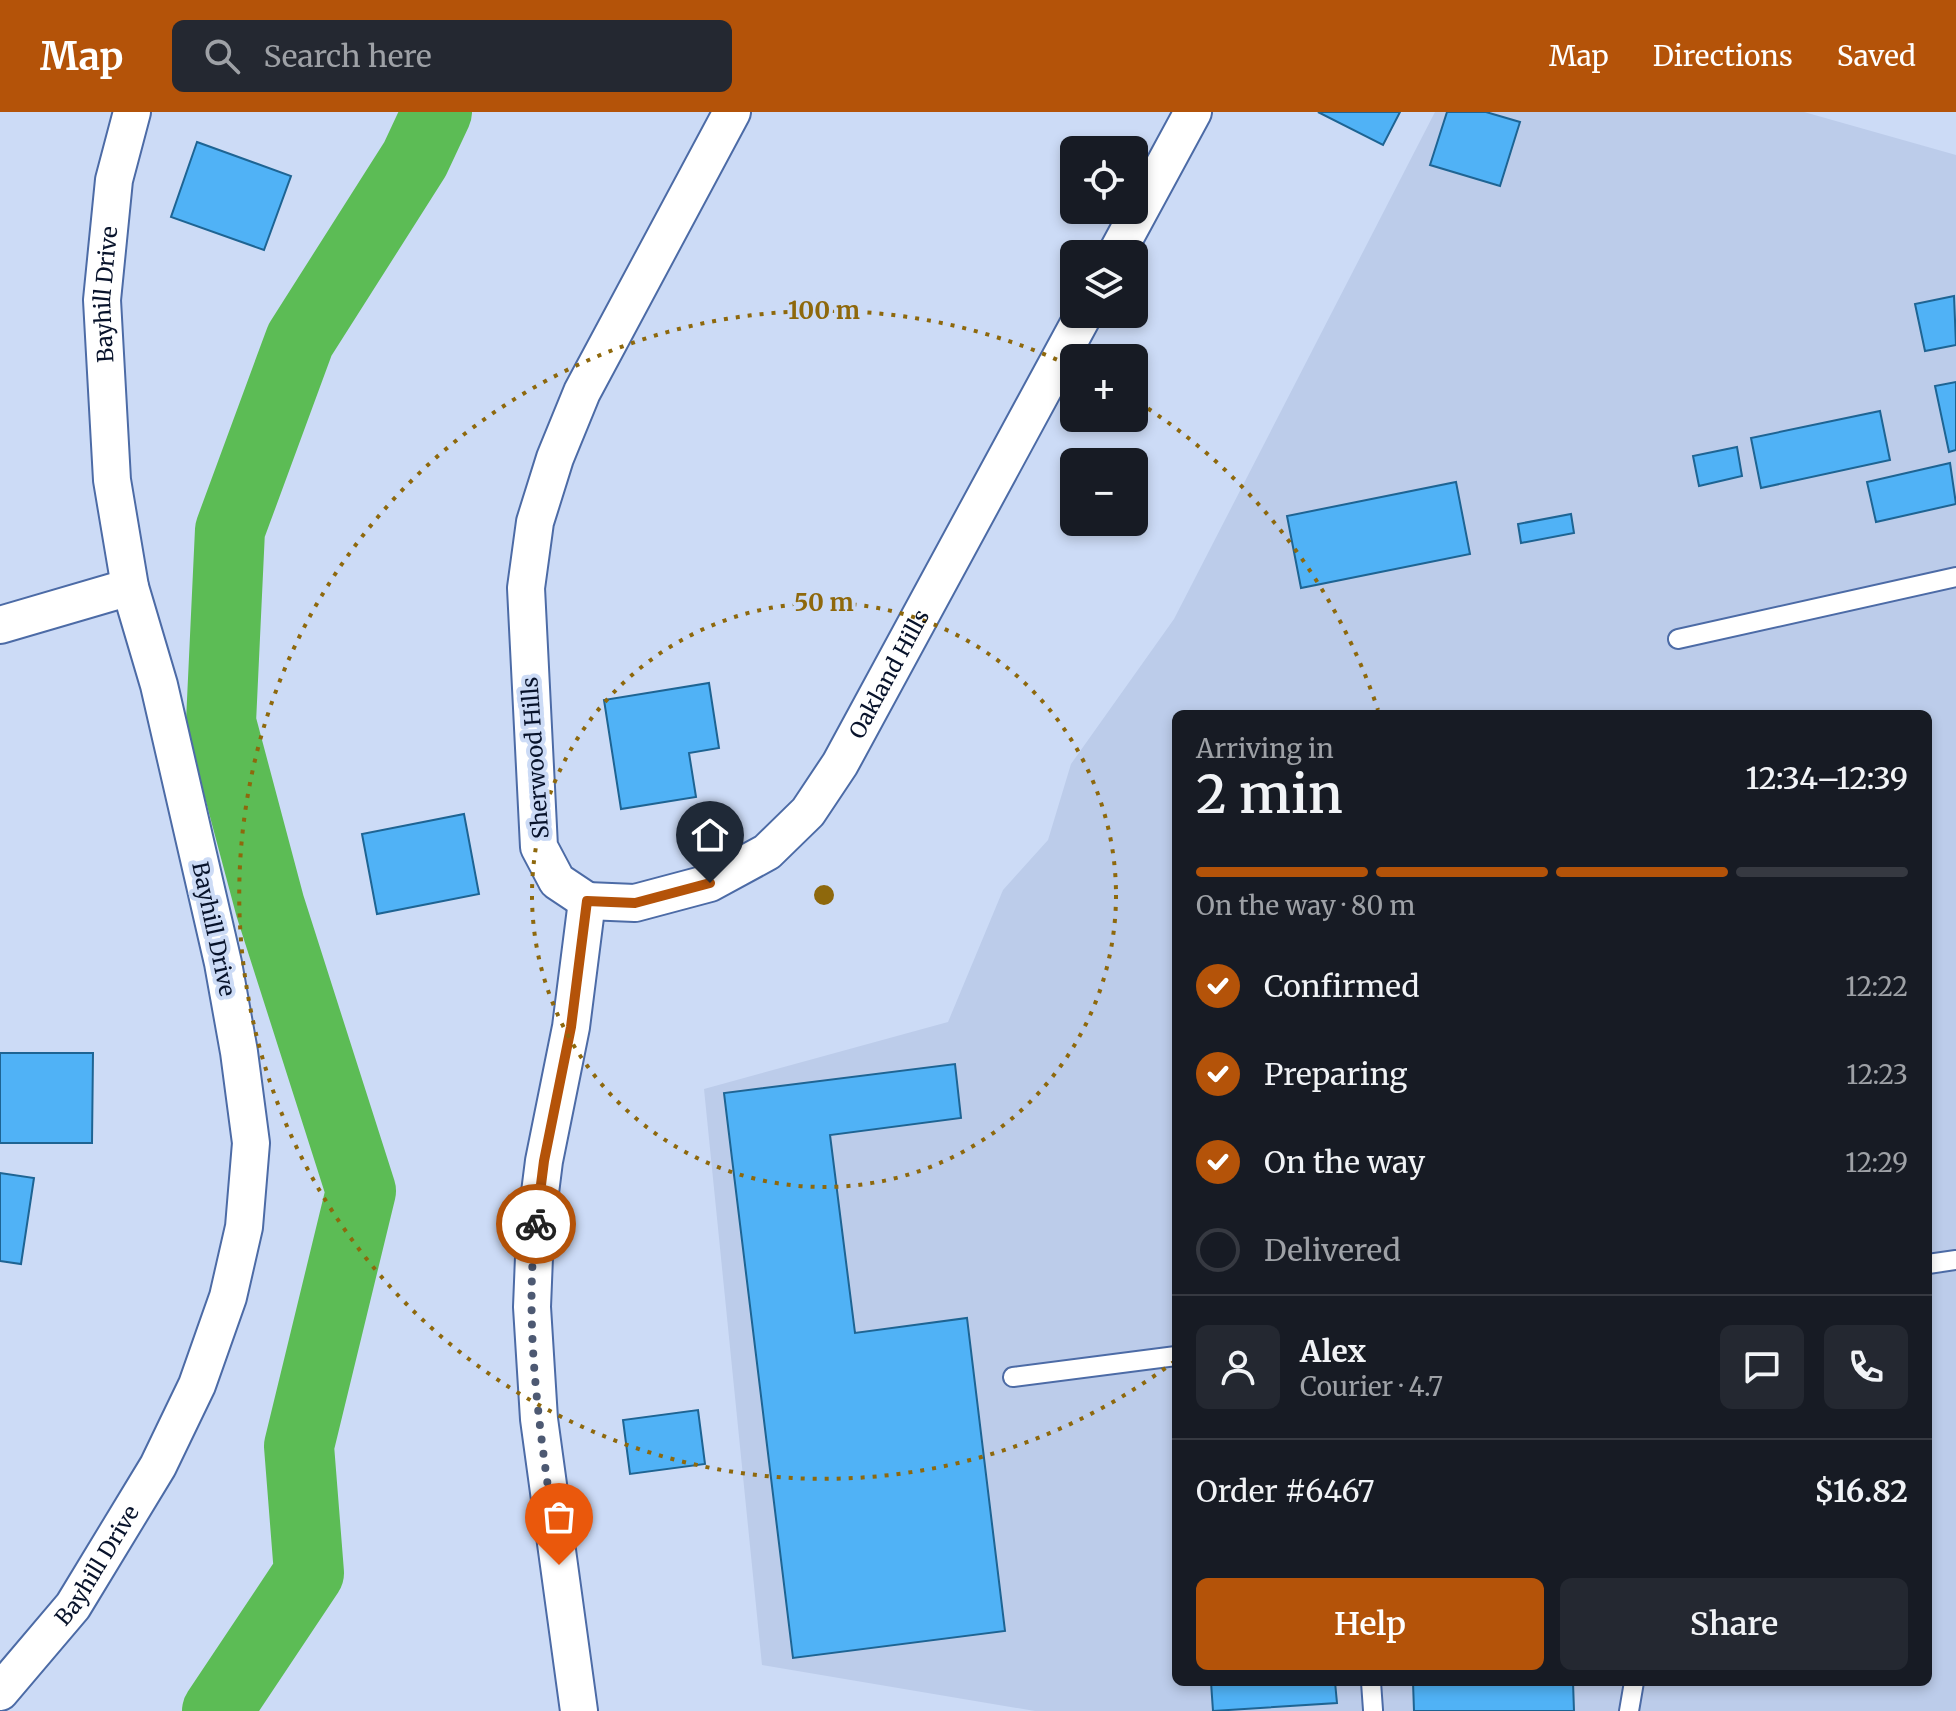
<!DOCTYPE html>
<html lang="en">
<head>
<meta charset="utf-8">
<style>
	body { margin:0; font-family:Merriweather,serif; background:#242831; color:#f1f3f6; height:100vh; display:flex; flex-direction:column; font-size:30px; white-space:nowrap }
	* { box-sizing:border-box; margin:0 }
	p { font-size:26px; color:#9ea1a6 }
	.icon { flex:none; width:44px; height:44px; fill:none; stroke:currentColor; stroke-width:2; stroke-linecap:round; stroke-linejoin:round }
	.map { position:relative; flex:1; overflow:hidden }
	.sheet { position:absolute; left:1172px; top:598px; width:760px; height:976px; display:flex; flex-direction:column; background:#171b24; border-radius:12px; box-shadow:0 4px 12px #0003 }
	.sheet>* { flex:none }
	.tools { position:absolute; left:1060px; top:24px; display:grid; gap:16px }
	.tools a { display:grid; place-items:center; width:88px; height:88px; border-radius:12px; background:#171b24; box-shadow:0 4px 12px #0003; font-size:40px }
	.pin { position:absolute; display:grid; place-items:center; width:68px; height:68px; color:#fff; margin:-82px -34px; border-radius:50% 50% 50% 0; rotate:-45deg; box-shadow:0 0 8px #0007 }
	.pin .icon { rotate:45deg }
	.courier { position:absolute; display:grid; place-items:center; width:80px; height:80px; margin:-40px; border:6px solid #b45309; border-radius:50%; background:#fff; color:#222; box-shadow:0 2px 10px #0007 }
	.head em { font-style:normal; font-weight:600 }
	.head div { display:flex; flex-direction:column-reverse }
	.head { display:flex; align-items:center; justify-content:space-between; height:136px; padding:0 24px }
	h1 { font-size:52px; font-weight:600; line-height:60px }
	.bar { display:grid; grid-template-columns:repeat(4,1fr); gap:12px 8px; align-content:center; height:96px; padding:0 24px }
	.bar i { height:10px; border-radius:6px; background:#363941 }
	.bar .active { background:#b45309 }
	.bar p { grid-column:span 4 }
	.line { display:flex; align-items:center; gap:20px; padding:0 24px; border-top:2px solid #363941 }
	.line div { flex:1 }
	.round { display:grid; place-items:center; flex:none; width:84px; height:84px; border-radius:12px; background:#242831 }
	ol { padding:0 24px; list-style:none }
	li { display:flex; align-items:center; gap:24px; height:88px }
	li p { margin-inline-start:auto }
	li .icon { padding:8px; border-radius:50%; background:#b45309; color:#fff; stroke-width:4 }
	li:last-child { color:#9ea1a6 }
	li i { width:44px; height:44px; border:4px solid #363941; border-radius:50% }
	.action { display:flex; gap:16px; margin-top:auto; padding:16px 24px }
	.action a { flex:1; height:92px; border-radius:12px; background:#b45309; color:#fff; font-size:32px; font-weight:600; line-height:92px; text-align:center }
	.action a+a { background:#242831; color:#f1f3f6 }
	header { display:flex; align-items:center; gap:48px; box-sizing:border-box; height:112px; padding:0 40px; background:#b45309; color:#fff }
	header strong { font-size:38px }
	nav { display:flex; gap:44px; margin-inline-start:auto; font-size:28px }
	.search { width:560px; height:72px; background:#242831; display:flex; align-items:center; gap:20px; box-sizing:border-box; padding:0 28px; border-radius:12px; color:#9ea1a6; font-size:30px }
	.map>svg:first-child { display:block }
	.built { fill:#bcccea; fill-rule:evenodd }
	.lines { fill:none; stroke-linecap:round; stroke-linejoin:round }
	.river { stroke:#5cbc55; stroke-width:70 }
	.building { fill:#50b2f6; stroke:#1e6493; stroke-width:2 }
	.lane-casing { stroke:#4c6ba6; stroke-width:22 }
	.street-casing { stroke:#4c6ba6; stroke-width:40 }
	.lane { stroke:#fff; stroke-width:18 }
	.street { stroke:#fff; stroke-width:36 }
	.done { stroke:#4d5972; stroke-width:8; stroke-dasharray:0 14.4 }
	.route { stroke:#b45309; stroke-width:10 }
	.ring { fill:none; stroke:#8e680c; stroke-width:4; stroke-dasharray:4 8 }
	.labels { text-anchor:middle; stroke-width:8; stroke-linejoin:round; paint-order:stroke }
	.street-label { font-size:22px; fill:#08132b; stroke:#ccdbf6 }
	.centre { fill:#8e680c; stroke:#ccdbf6; stroke-width:4 }
	.ring-label { font-size:24px; text-anchor:middle; font-weight:bold; fill:#8e680c; stroke:#ccdbf6; stroke-width:8; stroke-linejoin:round; paint-order:stroke }
</style>
</head>
<body>
<header>
<strong>Map</strong>
<div class="search"><svg class="icon" aria-label="search" viewBox="0 0 24 24"><circle cx="10" cy="10" r="6"/><path d="M15 15l6 6"/></svg>Search here</div>
<nav><a>Map</a><a>Directions</a><a>Saved</a></nav>
</header>
<div class="map">
<svg width="1956" height="1599" viewBox="0 0 1956 1599">
	<rect width="100%" height="100%" fill="#ccdbf6"/>
	<path class="built" d="M 1435,0 L 1804,0 L 1956,43 L 1956,1599 L 1035,1599 L 762,1553 L 704,977 L 948,910 L 1003,778 L 1048,728 L 1071,652 L 1174,507 ZM 1176,602 L 1928,602 L 1928,1570 L 1176,1570 Z"/>
	<g class="lines">
		<path class="river" d="M 217,1599 L 309,1461 L 299,1334 L 361,1079 L 270,794 L 221,610 L 230,418 L 300,228 L 415,47 L 437,0"/>
	</g>
	<g class="building">
		<path d="M 1318,0 L 1400,0 L 1383,33 Z"/>
		<path d="M 1447,0 L 1486,0 L 1520,10 L 1500,74 L 1430,53 Z"/>
		<path d="M 197,30 L 291,64 L 264,138 L 171,105 Z"/>
		<path d="M 1954,184 L 1956,233 L 1925,239 L 1915,192 Z"/>
		<path d="M 1956,270 L 1956,338 L 1949,340 L 1935,274 Z"/>
		<path d="M 1880,299 L 1890,348 L 1761,376 L 1751,326 Z"/>
		<path d="M 1737,335 L 1742,364 L 1699,374 L 1693,344 Z"/>
		<path d="M 1950,351 L 1956,392 L 1876,410 L 1867,370 Z"/>
		<path d="M 1456,370 L 1470,442 L 1301,476 L 1287,404 Z"/>
		<path d="M 1571,402 L 1574,421 L 1521,431 L 1518,412 Z"/>
		<path d="M 709,571 L 719,636 L 689,641 L 696,685 L 621,697 L 604,588 Z"/>
		<path d="M 464,702 L 479,782 L 377,802 L 362,722 Z"/>
		<path d="M 0,941 L 93,941 L 92,1031 L 0,1031 Z"/>
		<path d="M 955,952 L 961,1006 L 830,1023 L 855,1221 L 967,1206 L 1005,1519 L 793,1546 L 724,981 Z"/>
		<path d="M 0,1061 L 34,1066 L 21,1152 L 0,1149 Z"/>
		<path d="M 698,1298 L 705,1352 L 630,1362 L 623,1308 Z"/>
		<path d="M 1211,1570 L 1335,1570 L 1337,1591 L 1213,1599 Z"/>
		<path d="M 1413,1570 L 1573,1570 L 1574,1599 L 1414,1599 Z"/>
	</g>
	<g class="lines">
		<defs>
			<g id="lane">
				<path d="M 1678,527 L 1956,465"/>
				<path d="M 1928,1152 L 1956,1148"/>
				<path d="M 1013,1265 L 1176,1244"/>
				<path d="M 1371,1570 L 1373,1598"/>
				<path d="M 1629,1599 L 1634,1570"/>
			</g>
			<g id="street">
				<path d="M 1116,142 L 1193,0"/>
				<path d="M 0,513 L 130,475"/>
				<path d="M 587,789 L 557,769 L 539,735 L 526,476 L 535,410 L 555,346 L 582,280 L 732,0"/>
				<path id="s1" d="M 587,789 L 635,791 L 710,771 L 767,740 L 808,700 L 840,652 L 1084,202"/>
				<path id="s2" d="M 0,1580 L 73,1494 L 158,1354 L 197,1273 L 228,1185 L 244,1115 L 251,1031 L 239,940 L 223,851 L 159,573 L 130,475 L 112,368 L 102,188 L 114,68 L 132,0"/>
				<path d="M 579,1599 L 539,1307 L 532,1195 L 535,1120 L 544,1049 L 571,915 L 587,789"/>
			</g>
		</defs>
		<use href="#lane" class="lane-casing"/>
		<use href="#street" class="street-casing"/>
		<use href="#lane" class="lane"/>
		<use href="#street" class="street"/>
	</g>
	<g class="lines">
		<path class="done" d="M 536,1112 C 522,1225 544,1342 559,1453"/>
		<path class="route" d="M 536,1112 L 544,1049 L 571,915 L 587,789 L 635,791 L 710,771"/>
	</g>
	<g class="ring">
		<circle cx="824" cy="783" r="292"/>
		<path d="M1175 1249A584 584 0 1 1 1071 254M1138 290A584 584 0 0 1 1378 598"/>
	</g>
	<g class="labels">
		<g class="street-label">
			<text dy="8" stroke="none"><textPath href="#s2" startOffset="1480">Bayhill Drive</textPath></text>
			<text dy="8" stroke="none"><textPath href="#s1" startOffset="408">Oakland Hills</textPath></text>
			<text transform="translate(535 646) rotate(-94)" y="8">Sherwood Hills</text>
			<text transform="translate(214 817) rotate(78)" y="8">Bayhill Drive</text>
			<text dy="8" stroke="none"><textPath href="#s2" startOffset="160">Bayhill Drive</textPath></text>
		</g>
	</g>
	<circle cx="824" cy="783" r="12" class="centre"/>
	<g class="ring-label">
		<text x="824" y="207">100 m</text>
		<text x="824" y="499">50 m</text>
	</g>
</svg>
<div class="tools">
<a><svg class="icon" aria-label="locate" viewBox="0 0 24 24"><circle cx="12" cy="12" r="6"/><path d="M12 2v4M12 18v4M2 12h4M18 12h4"/></svg></a>
<a><svg class="icon" aria-label="layers" viewBox="0 0 24 24"><path d="M12 4l9 5-9 5-9-5zM3 14l9 5 9-5"/></svg></a>
<a>+</a>
<a>−</a>
</div>
<div class="pin" style="left:559px;top:1453px;background:#ea580c"><svg class="icon" aria-label="bag" viewBox="0 0 24 24"><path d="M5 8h14l-1 12H6zM9 8a3 3 0 0 1 6 0"/></svg></div>
<div class="pin" style="left:710px;top:771px;background:#1f2937"><svg class="icon" aria-label="home" viewBox="0 0 24 24"><path d="M3 11l9-7 9 7M6 9v11h12V9"/></svg></div>
<div class="courier" style="left:536px;top:1112px"><svg class="icon" aria-label="bike" viewBox="0 0 24 24"><circle cx="6" cy="16" r="4"/><circle cx="18" cy="16" r="4"/><path d="M6 16l4-8h5l3 8M10 8l3 8H6M13 5h3"/></svg></div>
<section class="sheet">
<div class="head"><div><h1>2 min</h1><p>Arriving in</p></div><em>12:34–12:39</em></div>
<div class="bar"><i class="active"></i><i class="active"></i><i class="active"></i><i></i><p>On the way · 80 m</p></div>
<ol>
<li><svg class="icon" aria-label="check" viewBox="0 0 24 24"><path d="M5 12l5 5 9-10"/></svg>Confirmed<p>12:22</p></li>
<li><svg class="icon" aria-label="check" viewBox="0 0 24 24"><path d="M5 12l5 5 9-10"/></svg>Preparing<p>12:23</p></li>
<li><svg class="icon" aria-label="check" viewBox="0 0 24 24"><path d="M5 12l5 5 9-10"/></svg>On the way<p>12:29</p></li>
<li><i></i>Delivered</li>
</ol>
<div class="line" style="height:144px"><a class="round"><svg class="icon" aria-label="person" viewBox="0 0 24 24"><circle cx="12" cy="8" r="4"/><path d="M4 21q1-7 8-7t8 7"/></svg></a><div><b>Alex</b><p>Courier · 4.7</p></div><a class="round"><svg class="icon" aria-label="chat" viewBox="0 0 24 24"><path d="M4 5h16v11H9l-5 4z"/></svg></a><a class="round"><svg class="icon" aria-label="phone" viewBox="0 0 24 24"><path d="M5 4h4l2 5-3 2q2 4 5 5l2-3 5 2v4C11 20 4 13 5 4z"/></svg></a></div>
<div class="line" style="height:104px"><div>Order #6467</div><b>$16.82</b></div>
<div class="action"><a>Help</a><a>Share</a></div>
</section>
</div>
</body>
</html>
